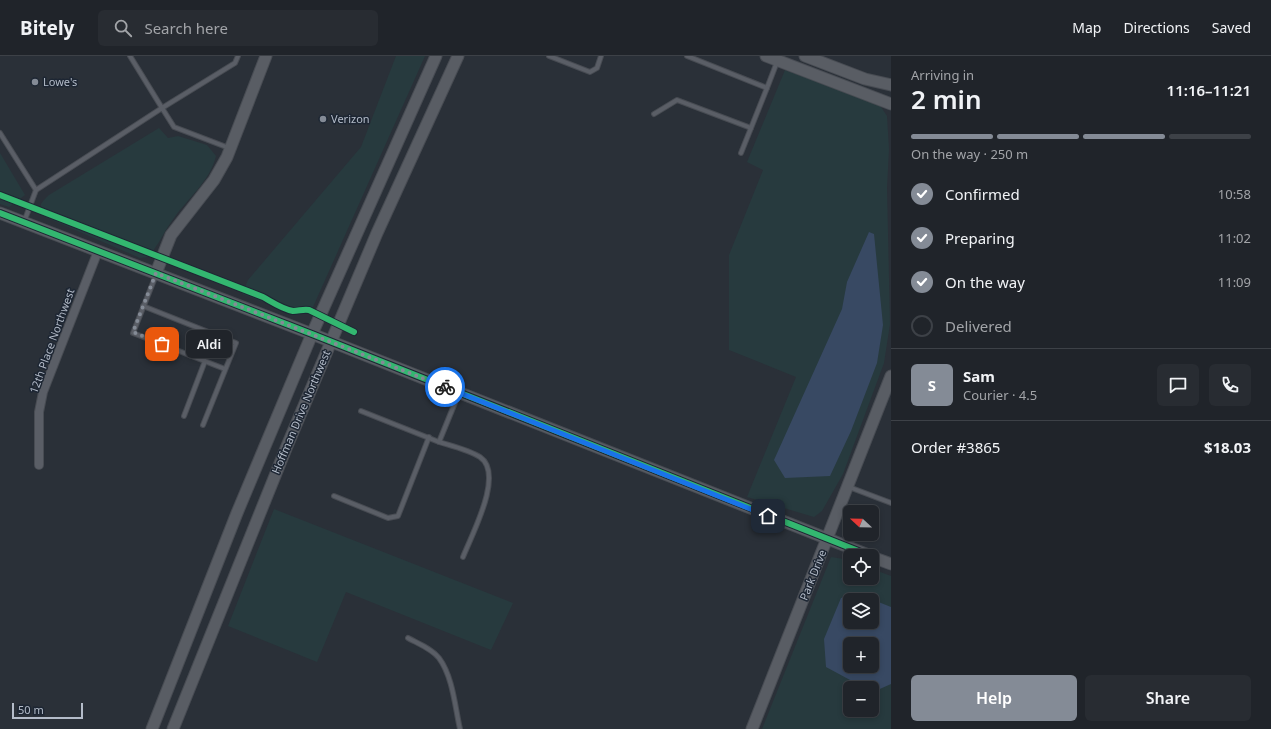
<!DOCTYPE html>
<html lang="en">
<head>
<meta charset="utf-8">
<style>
	body { margin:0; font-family:"Noto Sans",sans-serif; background:#282c32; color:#f1f3f6; height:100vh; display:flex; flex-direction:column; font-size:15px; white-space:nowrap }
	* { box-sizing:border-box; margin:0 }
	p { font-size:13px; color:#a2a4a8 }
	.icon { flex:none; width:22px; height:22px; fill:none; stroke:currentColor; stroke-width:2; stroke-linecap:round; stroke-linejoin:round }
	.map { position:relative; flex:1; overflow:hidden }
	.drawer { display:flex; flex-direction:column; background:#20242a; width:380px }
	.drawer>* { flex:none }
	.needle { width:26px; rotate:292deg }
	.controls { position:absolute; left:843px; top:449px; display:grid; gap:8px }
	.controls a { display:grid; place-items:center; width:36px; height:36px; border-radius:6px; background:#20242a; box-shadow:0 2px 6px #0003,0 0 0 1px #3d4147; font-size:20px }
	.scale { position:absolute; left:12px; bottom:10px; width:71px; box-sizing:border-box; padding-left:4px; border:2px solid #b4bcc9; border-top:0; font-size:11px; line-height:14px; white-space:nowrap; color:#b4bcc9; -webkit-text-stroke:3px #1d2633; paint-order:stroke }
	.pin { position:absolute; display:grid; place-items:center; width:34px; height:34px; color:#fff; margin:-17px; border-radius:8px; box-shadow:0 2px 6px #0006 }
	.courier { position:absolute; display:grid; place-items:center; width:40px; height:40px; margin:-20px; border:3px solid #1a73e8; border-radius:50%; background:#fff; color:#222; box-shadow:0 1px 5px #0007 }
	.bubble { position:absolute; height:28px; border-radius:6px; background:#20242a; box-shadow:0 2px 6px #0003,0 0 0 1px #3d4147; font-size:13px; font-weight:600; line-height:28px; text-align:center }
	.headline em { font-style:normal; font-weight:600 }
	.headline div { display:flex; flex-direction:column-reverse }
	.headline { display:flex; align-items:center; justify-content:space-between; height:68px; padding:0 20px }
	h1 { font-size:26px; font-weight:600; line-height:30px }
	.bar { display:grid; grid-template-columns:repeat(4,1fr); gap:6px 4px; align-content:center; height:48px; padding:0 20px }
	.bar i { height:5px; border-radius:3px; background:#3d4147 }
	.bar .current { background:#848b96 }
	.bar p { grid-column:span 4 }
	.line { display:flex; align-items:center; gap:10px; padding:0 20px; border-top:1px solid #3d4147 }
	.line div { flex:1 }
	.round { display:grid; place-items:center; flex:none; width:42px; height:42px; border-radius:6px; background:#282c32 }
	ol { padding:0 20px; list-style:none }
	li { display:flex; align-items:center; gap:12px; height:44px }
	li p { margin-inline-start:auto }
	li .icon { padding:4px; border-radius:50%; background:#848b96; color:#fff; stroke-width:4 }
	li:last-child { color:#a2a4a8 }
	li i { width:22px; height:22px; border:2px solid #3d4147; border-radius:50% }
	.action { display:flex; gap:8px; margin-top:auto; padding:8px 20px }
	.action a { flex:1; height:46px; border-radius:6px; background:#848b96; color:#fff; font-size:16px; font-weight:600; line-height:46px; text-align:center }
	.action a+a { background:#282c32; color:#f1f3f6 }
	header { display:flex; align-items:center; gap:24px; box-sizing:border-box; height:56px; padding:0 20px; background:#20242a; border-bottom:1px solid #3d4147 }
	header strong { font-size:19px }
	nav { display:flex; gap:22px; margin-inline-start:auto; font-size:14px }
	.search { width:280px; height:36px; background:#282c32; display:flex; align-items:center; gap:10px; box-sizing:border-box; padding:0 14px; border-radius:6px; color:#a2a4a8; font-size:15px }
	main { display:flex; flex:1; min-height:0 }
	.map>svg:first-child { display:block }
	.green { fill:#273a3e; fill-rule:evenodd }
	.water { fill:#384963; fill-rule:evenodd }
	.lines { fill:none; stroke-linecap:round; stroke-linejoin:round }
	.lane-casing { stroke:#484c53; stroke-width:6 }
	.street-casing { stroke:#484c53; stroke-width:10 }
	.secondary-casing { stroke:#484c53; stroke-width:13 }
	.lane { stroke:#5a5e66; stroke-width:4 }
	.street { stroke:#5a5e66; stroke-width:8 }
	.secondary { stroke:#595d64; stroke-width:11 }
	.cycleway-casing { stroke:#1d2633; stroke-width:8 }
	.cycleway { stroke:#33b770; stroke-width:6 }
	.done { stroke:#848b96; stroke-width:4; stroke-dasharray:0 7.2 }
	.route { stroke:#1a73e8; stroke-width:5 }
	.poi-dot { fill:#848b96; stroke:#1d2633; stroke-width:1.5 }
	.labels { text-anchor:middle; stroke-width:3; stroke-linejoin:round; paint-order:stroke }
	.poi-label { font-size:11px; fill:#b4bcc9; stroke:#1d2633; text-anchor:start }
	.street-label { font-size:11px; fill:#b4bcc9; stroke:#1d2633 }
</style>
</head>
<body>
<header>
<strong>Bitely</strong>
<div class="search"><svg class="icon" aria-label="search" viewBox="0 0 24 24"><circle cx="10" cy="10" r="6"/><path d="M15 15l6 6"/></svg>Search here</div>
<nav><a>Map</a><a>Directions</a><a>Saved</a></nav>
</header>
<main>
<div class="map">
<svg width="891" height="673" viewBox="0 0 891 673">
	<rect width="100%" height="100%" fill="#2a3038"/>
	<g class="green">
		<path d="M 396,0 L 425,0 L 313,251 L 305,257 L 297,259 L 242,238 L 248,224 L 361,91 Z"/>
		<path d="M 785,14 L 879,48 L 887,60 L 889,93 L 887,132 L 890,268 L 884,307 L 843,418 L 822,455 L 814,461 L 747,441 L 796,321 L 729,294 L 729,199 L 763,114 L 747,106 Z"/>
		<path d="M 159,72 L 168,82 L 178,80 L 207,89 L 216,100 C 210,125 188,142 174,162 C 164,175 159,189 148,201 L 140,202 L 45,161 C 38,148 40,148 49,139 Z"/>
		<path d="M 0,97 L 25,139 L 9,151 L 0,148 Z"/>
		<path d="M 274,453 L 513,547 L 491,594 L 346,536 L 317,606 L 228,570 Z"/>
		<path d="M 831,501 L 850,504 L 850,522 L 872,522 L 872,513 L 891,520 L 891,673 L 762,673 ZM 850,544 L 872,544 L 872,566 L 850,566 ZM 850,588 L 872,588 L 872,610 L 850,610 ZM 850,632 L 872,632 L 872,654 L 850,654 Z"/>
	</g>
	<g class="water">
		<path d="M 869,176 L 874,178 L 883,269 L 877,307 L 851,375 L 830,420 L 785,422 L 774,404 L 842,253 L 847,226 Z"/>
		<path d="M 856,537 L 891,551 L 891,628 L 873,636 L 872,632 L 865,632 L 826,611 L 824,583 L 841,542 ZM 850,544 L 872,544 L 872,566 L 850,566 ZM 850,588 L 872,588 L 872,610 L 850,610 Z"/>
	</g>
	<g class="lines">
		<defs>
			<g id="lane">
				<path d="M 130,0 L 162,52 L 235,7 L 238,0"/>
				<path d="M 549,0 L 590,16 L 597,12 L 601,0"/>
				<path d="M 687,0 L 767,32 L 777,6"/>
				<path d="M 654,58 L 677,44 L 751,72"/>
				<path d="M 0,77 L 36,134 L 162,52 L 174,71 L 229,92"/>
				<path d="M 741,97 L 767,32"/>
				<path d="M 24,166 L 36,134"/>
				<path d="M 156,219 L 133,277 L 225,313"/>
				<path d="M 143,250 L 236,287 L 203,369"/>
				<path d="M 459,337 L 439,386 C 452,390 469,394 480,401 C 505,418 471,480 463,501"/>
				<path d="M 361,355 L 439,386"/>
				<path d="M 184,360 L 205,305"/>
				<path d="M 849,431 L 891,447"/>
				<path d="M 334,440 L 388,462 L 398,460 L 429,381"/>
				<path d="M 408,582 C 419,588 432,593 439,602 C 453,621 455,651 460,673"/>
			</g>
			<path id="street" d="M 39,409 L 39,356 L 43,336 L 98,195"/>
			<g id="secondary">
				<path d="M 766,0 L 891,48"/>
				<path d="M 805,0 L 865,23 L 891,29"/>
				<path d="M 0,157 L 312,278 L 871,500"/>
				<path d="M 156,217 L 171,179 L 214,124 L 227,101 L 266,0"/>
				<path d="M 872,501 L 891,508"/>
				<path d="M 152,673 L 237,457 L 312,278 L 436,0"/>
				<path d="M 173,673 L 287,390 L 377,177 L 458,0"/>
				<path d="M 752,673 L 891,320"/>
			</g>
		</defs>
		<use href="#lane" class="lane-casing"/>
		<use href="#street" class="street-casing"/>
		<use href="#secondary" class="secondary-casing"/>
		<use href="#lane" class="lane"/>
		<use href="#street" class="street"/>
		<use href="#secondary" class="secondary"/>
		<defs>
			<g id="cycleway">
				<path d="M 0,139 L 263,241 C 272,246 282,253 293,255 C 299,255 303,253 309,254 L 354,276"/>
				<path d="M 0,157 L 312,278 L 871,500"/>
			</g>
		</defs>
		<use href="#cycleway" class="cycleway-casing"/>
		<use href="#cycleway" class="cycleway"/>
	</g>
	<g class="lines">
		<path class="done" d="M 162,288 L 133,276 L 156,217 L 445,331"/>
		<path class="route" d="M 445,331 L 768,460"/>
	</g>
	<g class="poi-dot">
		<circle cx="35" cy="26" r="4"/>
		<circle cx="323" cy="63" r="4"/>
	</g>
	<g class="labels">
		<g class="poi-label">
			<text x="43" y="30">Lowe's</text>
			<text x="331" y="67">Verizon</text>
		</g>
		<g class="street-label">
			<text transform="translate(52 285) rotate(-70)" y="4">12th Place Northwest</text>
			<text transform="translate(301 356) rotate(-67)" y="4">Hoffman Drive Northwest</text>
			<text transform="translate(813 519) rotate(-68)" y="4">Park Drive</text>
		</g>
	</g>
</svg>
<div class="controls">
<a><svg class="needle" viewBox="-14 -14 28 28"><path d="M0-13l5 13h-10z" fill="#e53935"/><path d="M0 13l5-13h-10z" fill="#a2a4a8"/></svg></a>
<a><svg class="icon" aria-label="locate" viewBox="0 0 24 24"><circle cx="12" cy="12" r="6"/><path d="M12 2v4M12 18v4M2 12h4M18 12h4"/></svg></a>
<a><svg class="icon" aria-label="layers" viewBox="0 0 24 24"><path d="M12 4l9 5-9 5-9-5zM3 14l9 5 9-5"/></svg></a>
<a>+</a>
<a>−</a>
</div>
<div class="scale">50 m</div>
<div class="pin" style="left:162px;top:288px;background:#ea580c"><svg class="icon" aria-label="bag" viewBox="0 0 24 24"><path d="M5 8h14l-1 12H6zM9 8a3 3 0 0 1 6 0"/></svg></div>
<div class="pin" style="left:768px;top:460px;background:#1f2937"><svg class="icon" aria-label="home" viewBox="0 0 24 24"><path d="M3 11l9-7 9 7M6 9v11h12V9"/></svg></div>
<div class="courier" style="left:445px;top:331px"><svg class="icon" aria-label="bike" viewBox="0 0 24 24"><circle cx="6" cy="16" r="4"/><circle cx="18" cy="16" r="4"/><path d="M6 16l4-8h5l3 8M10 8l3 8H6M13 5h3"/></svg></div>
<div class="bubble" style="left:186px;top:274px;width:46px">Aldi</div>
</div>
<section class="drawer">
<div class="headline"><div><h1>2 min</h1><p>Arriving in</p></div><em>11:16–11:21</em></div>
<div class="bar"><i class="current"></i><i class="current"></i><i class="current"></i><i></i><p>On the way · 250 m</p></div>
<ol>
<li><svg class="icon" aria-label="check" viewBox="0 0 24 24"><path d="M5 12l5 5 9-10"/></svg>Confirmed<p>10:58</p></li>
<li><svg class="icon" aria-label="check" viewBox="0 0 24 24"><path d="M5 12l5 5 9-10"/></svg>Preparing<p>11:02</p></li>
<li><svg class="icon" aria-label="check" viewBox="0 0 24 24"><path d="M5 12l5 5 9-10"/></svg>On the way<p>11:09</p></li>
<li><i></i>Delivered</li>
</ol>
<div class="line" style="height:72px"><b class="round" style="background:#848b96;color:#fff">S</b><div><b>Sam</b><p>Courier · 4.5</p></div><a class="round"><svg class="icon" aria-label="chat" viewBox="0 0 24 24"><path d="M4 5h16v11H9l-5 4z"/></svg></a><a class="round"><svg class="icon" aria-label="phone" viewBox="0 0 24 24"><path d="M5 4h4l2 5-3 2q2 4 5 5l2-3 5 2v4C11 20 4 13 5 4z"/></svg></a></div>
<div class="line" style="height:52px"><div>Order #3865</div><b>$18.03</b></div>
<div class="action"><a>Help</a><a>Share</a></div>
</section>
</main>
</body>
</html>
